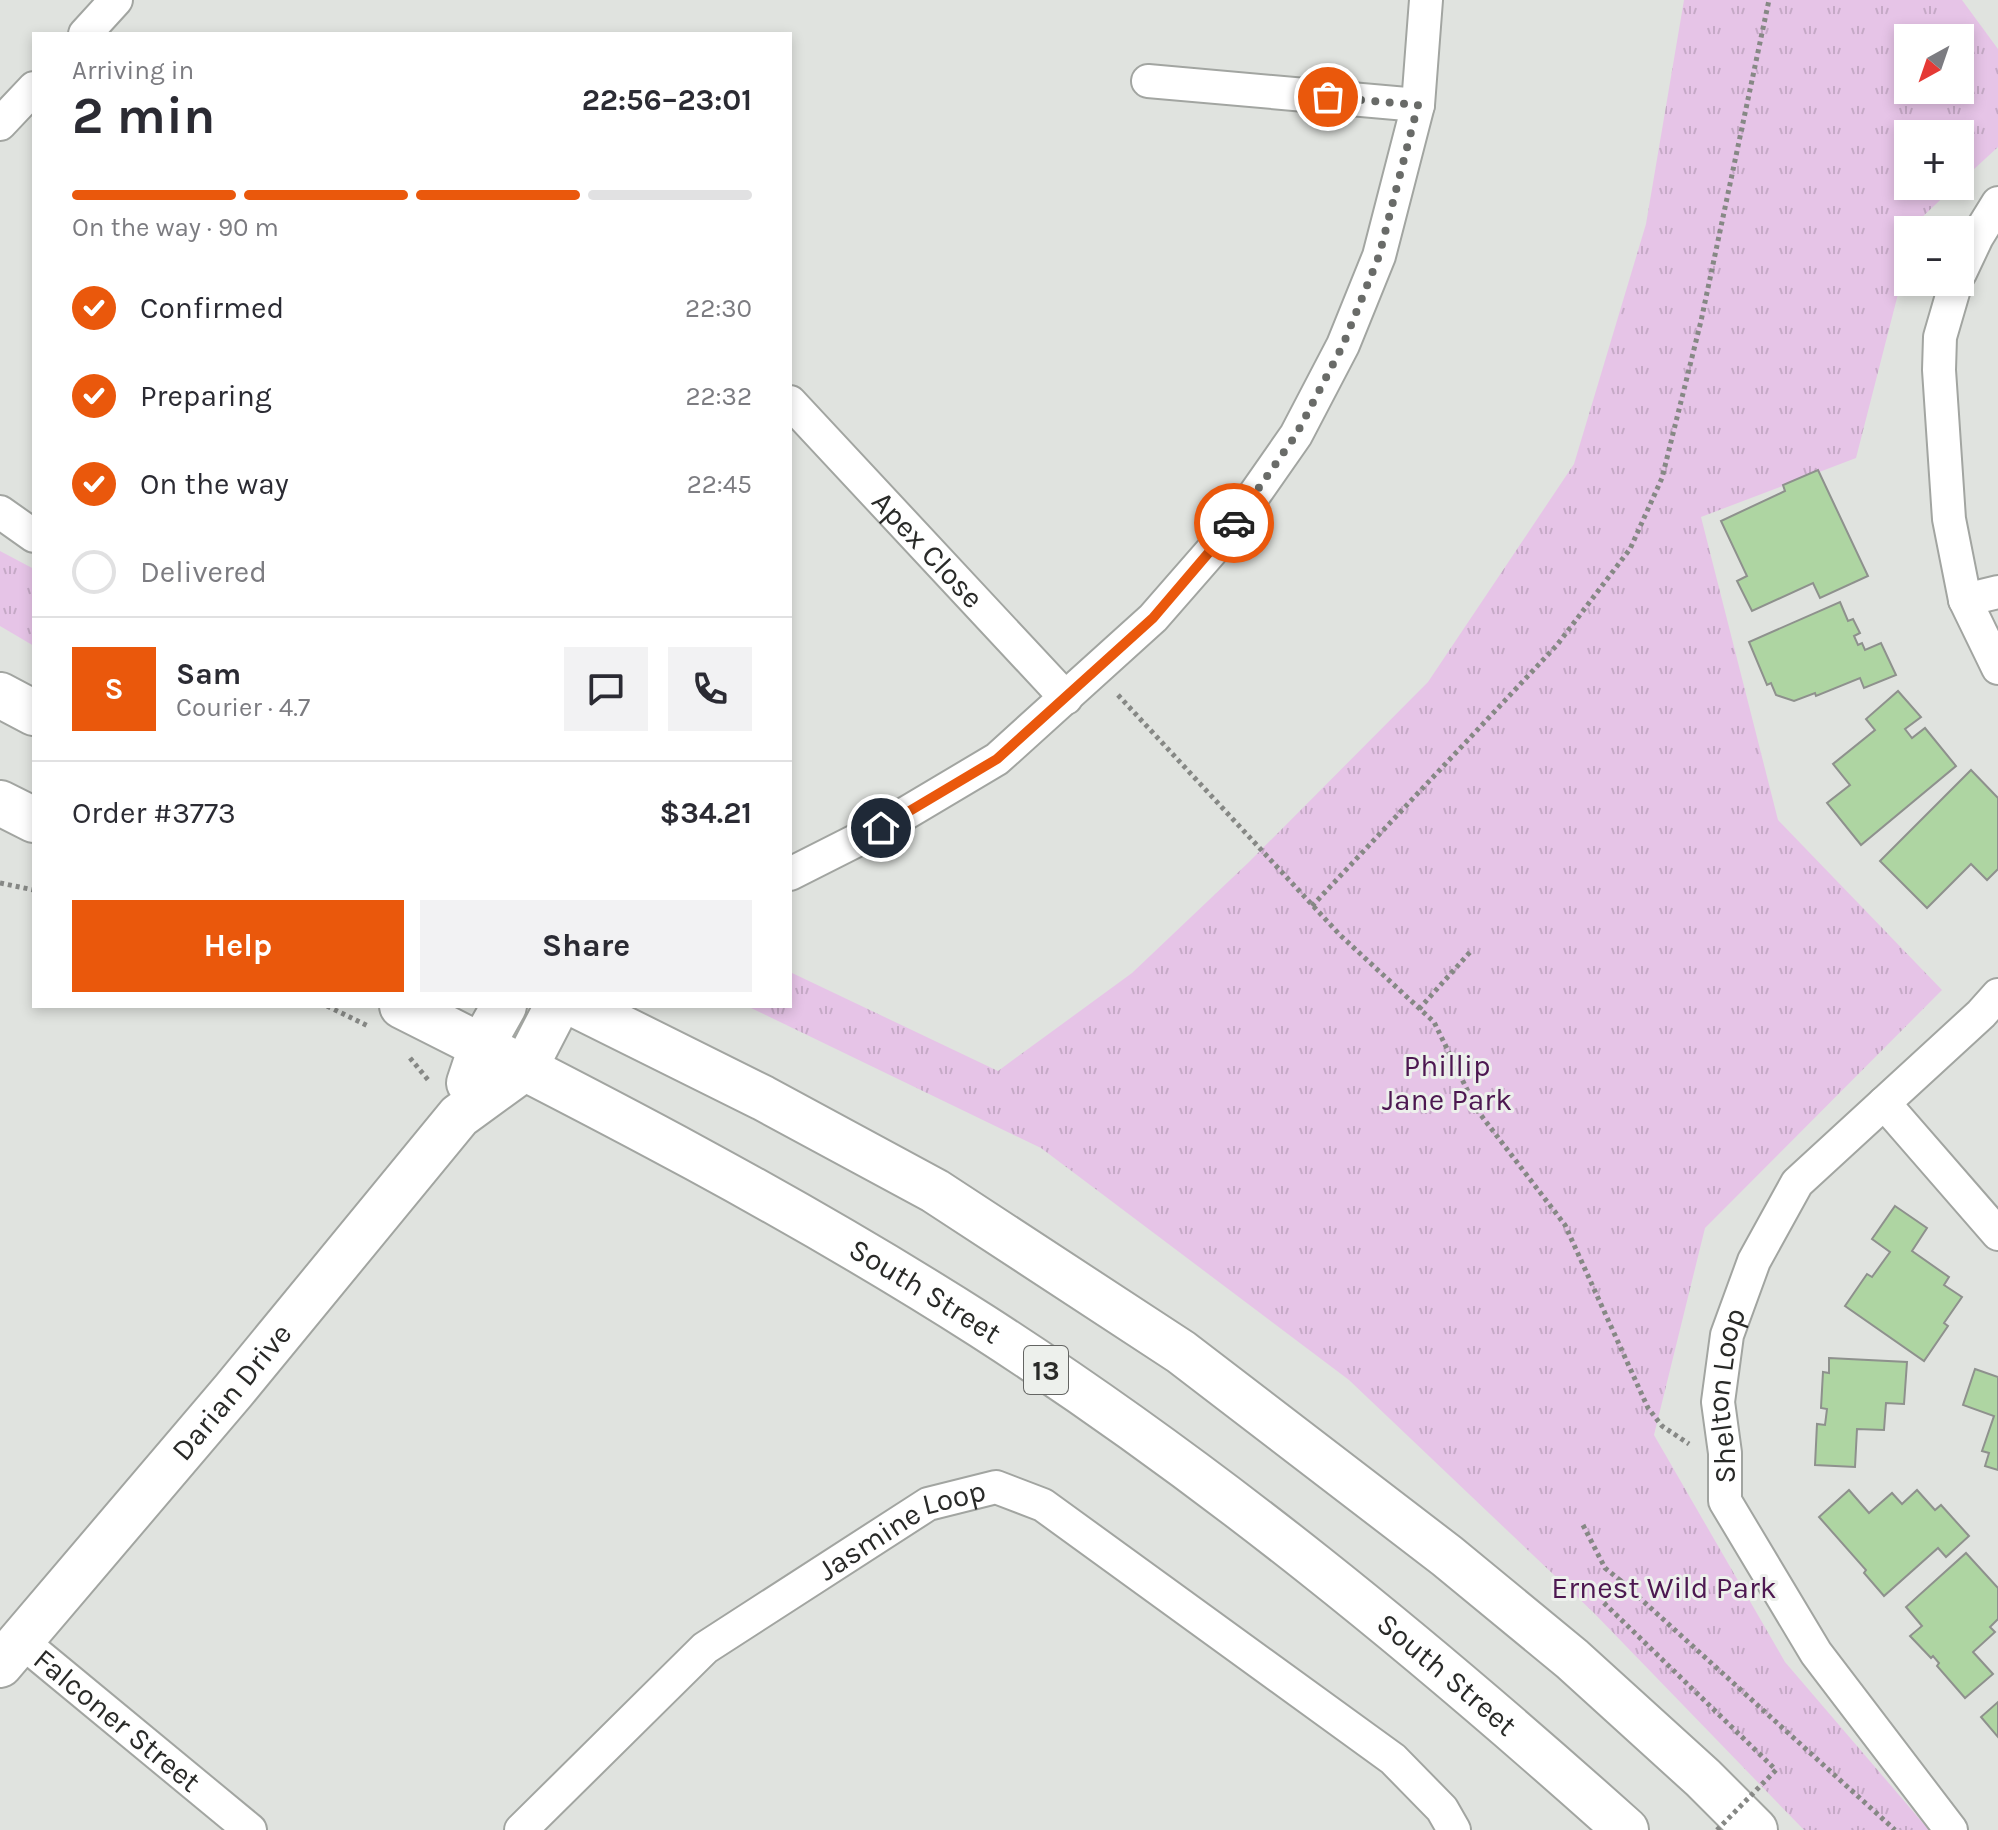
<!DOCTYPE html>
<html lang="en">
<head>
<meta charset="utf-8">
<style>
	body { margin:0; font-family:Karla,sans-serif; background:#f2f2f3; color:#2b2b33; height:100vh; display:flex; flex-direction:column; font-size:30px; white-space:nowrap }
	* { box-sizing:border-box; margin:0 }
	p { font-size:26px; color:#7c7c81 }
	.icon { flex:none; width:44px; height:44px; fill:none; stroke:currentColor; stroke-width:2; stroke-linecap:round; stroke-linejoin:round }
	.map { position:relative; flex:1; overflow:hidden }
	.panel { position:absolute; left:32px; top:32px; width:760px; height:976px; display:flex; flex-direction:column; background:#fff; border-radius:0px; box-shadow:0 4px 12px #0003 }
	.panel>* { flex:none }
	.needle { width:52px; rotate:220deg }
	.buttons { position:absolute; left:1894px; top:24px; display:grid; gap:16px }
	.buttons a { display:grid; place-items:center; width:80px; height:80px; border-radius:0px; background:#fff; box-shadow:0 4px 12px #0003; font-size:40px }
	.pin { position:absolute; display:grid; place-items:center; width:68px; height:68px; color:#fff; margin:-34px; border:4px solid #fff; border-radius:50%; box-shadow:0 2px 8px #0007 }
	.courier { position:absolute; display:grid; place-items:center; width:80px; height:80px; margin:-40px; border:6px solid #ea580c; border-radius:50%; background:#fff; color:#222; box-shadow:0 2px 10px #0007 }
	.headline em { font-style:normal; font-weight:700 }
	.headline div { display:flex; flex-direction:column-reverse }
	.headline { display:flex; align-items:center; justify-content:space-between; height:136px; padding:0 40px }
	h1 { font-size:52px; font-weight:700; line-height:60px }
	.bar { display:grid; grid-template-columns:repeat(4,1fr); gap:12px 8px; align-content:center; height:96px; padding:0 40px }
	.bar i { height:10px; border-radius:6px; background:#e1e1e2 }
	.bar .current { background:#ea580c }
	.bar p { grid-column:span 4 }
	.line { display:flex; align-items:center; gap:20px; padding:0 40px; border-top:2px solid #e1e1e2 }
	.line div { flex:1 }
	.round { display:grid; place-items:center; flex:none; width:84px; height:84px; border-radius:0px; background:#f2f2f3 }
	ol { padding:0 40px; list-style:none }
	li { display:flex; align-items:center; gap:24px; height:88px }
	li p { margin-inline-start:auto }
	li .icon { padding:8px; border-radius:50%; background:#ea580c; color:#fff; stroke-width:4 }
	li:last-child { color:#7c7c81 }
	li i { width:44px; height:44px; border:4px solid #e1e1e2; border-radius:50% }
	.button { display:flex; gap:16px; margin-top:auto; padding:16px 40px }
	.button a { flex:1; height:92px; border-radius:0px; background:#ea580c; color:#fff; font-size:32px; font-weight:700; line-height:92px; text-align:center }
	.button a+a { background:#f2f2f3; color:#2b2b33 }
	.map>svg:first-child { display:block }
	.park { fill:url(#park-tufts); fill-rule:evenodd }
	.building { fill:#aed5a2; stroke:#8e918d; stroke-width:2 }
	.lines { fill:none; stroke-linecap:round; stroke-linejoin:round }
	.street-casing { stroke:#a2a5a1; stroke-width:36 }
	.secondary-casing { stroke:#a2a5a1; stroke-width:48 }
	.highway-casing { stroke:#a2a5a1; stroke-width:48 }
	.path { stroke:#868885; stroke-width:5; stroke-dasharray:4 4; stroke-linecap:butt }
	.street { stroke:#fff; stroke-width:32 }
	.secondary { stroke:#fff; stroke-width:44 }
	.highway { stroke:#fff; stroke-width:44 }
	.path-bridge { stroke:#868885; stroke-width:5; stroke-dasharray:4 4; stroke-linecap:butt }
	.done { stroke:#696b68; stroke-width:8; stroke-dasharray:0 14.4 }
	.route { stroke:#ea580c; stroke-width:10 }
	.labels { text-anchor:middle; stroke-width:6; stroke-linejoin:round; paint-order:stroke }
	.shield { fill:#edf0ec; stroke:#646563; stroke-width:2 }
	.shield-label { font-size:28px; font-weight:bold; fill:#292a28 }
	.street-label { font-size:30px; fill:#292a28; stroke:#edf0ec }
	.park-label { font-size:30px; fill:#4d1851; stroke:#edf0ec }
</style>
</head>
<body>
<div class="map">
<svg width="1998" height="1830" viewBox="0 0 1998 1830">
	<defs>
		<pattern id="park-tufts" width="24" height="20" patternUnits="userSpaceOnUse" patternTransform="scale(2)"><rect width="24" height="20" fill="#e6c4e7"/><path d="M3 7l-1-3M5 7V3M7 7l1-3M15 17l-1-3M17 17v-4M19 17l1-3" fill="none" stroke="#c5a9c6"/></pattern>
	</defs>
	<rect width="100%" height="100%" fill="#e0e3df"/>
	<g class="park">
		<path d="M 1684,0 L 1962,0 L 1998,49 L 1998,147 L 1960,182 L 1960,134 L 1908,134 L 1908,186 L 1955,186 L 1917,222 L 1914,230 L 1908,230 L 1908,255 L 1856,458 L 1701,517 L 1778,820 L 1942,990 L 1705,1228 L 1654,1435 L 1785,1662 L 1929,1830 L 1804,1830 L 1593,1612 L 1349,1380 L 1041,1148 L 747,1006 L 790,1006 L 790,972 L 998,1071 L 1132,973 L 1249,862 L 1428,682 L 1574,464 L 1646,224 ZM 1908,38 L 1960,38 L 1960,90 L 1908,90 Z"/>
		<path d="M 0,551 L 34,569 L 34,646 L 0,626 Z"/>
	</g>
	<g class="building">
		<path d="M 1818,470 L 1868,576 L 1820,598 L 1813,583 L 1752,611 L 1737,581 L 1747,576 L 1721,521 L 1785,491 L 1783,485 Z"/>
		<path d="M 1840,602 L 1848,621 L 1853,619 L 1860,633 L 1854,636 L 1858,645 L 1862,643 L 1865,650 L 1881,643 L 1896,675 L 1864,688 L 1860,678 L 1816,696 L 1815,693 L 1794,701 L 1776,695 L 1771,683 L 1767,685 L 1749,642 Z"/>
		<path d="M 1898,691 L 1921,717 L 1905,729 L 1912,738 L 1925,728 L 1956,766 L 1861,845 L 1827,803 L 1850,785 L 1833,764 L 1875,730 L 1866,719 Z"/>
		<path d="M 1971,770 L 1998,798 L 1998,869 L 1987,880 L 1971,864 L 1927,908 L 1880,861 Z"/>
		<path d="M 1895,1206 L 1927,1228 L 1912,1251 L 1949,1277 L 1944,1285 L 1962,1297 L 1944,1323 L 1948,1326 L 1924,1361 L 1845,1306 L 1867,1274 L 1872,1277 L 1890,1252 L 1872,1239 Z"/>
		<path d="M 1829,1358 L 1907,1362 L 1904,1404 L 1886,1403 L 1884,1430 L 1857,1429 L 1855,1467 L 1815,1465 L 1817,1424 L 1825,1425 L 1827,1409 L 1821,1408 L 1823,1372 L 1829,1373 Z"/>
		<path d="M 1975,1369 L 1998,1377 L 1998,1470 L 1985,1466 L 1989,1453 L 1982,1451 L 1994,1416 L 1963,1405 Z"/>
		<path d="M 1849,1490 L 1869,1513 L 1892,1493 L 1902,1504 L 1917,1490 L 1935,1510 L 1941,1505 L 1969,1536 L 1946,1557 L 1938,1548 L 1884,1596 L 1864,1573 L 1866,1570 L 1819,1517 Z"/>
		<path d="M 1966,1553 L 1998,1588 L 1998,1619 L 1990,1627 L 1995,1632 L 1973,1652 L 1993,1674 L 1965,1698 L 1937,1666 L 1939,1663 L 1933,1656 L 1931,1658 L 1910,1636 L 1922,1626 L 1906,1607 Z"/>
		<path d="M 1998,1702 L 1998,1737 L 1981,1717 Z"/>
	</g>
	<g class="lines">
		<defs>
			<g id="street">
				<path d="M 85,34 L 116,0"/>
				<path d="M 1148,81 L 1418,105"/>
				<path d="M 0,124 L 34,88"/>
				<path d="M 1960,273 L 1977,237 L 1998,203"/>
				<path d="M 1956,282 L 1940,337 L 1939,370 L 1949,519 L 1965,600 L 1998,668"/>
				<path id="s1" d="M 790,402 L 1066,698"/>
				<path d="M 0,512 L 34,536"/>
				<path d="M 1965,600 L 1998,592"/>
				<path d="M 790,874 L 881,828 L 997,759 L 1153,618 L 1229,531 L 1296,435 L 1343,345 L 1379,256 L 1418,105 L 1426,0"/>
				<path d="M 1884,1103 L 1998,1234"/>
				<path id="s2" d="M 20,1640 L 250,1830"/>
				<path id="s3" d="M 521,1830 L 705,1648 L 928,1504 L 996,1487 L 1043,1505 L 1393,1759 L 1442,1809 L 1454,1830"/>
				<path id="s4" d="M 1951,1830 L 1816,1653 L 1725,1501 L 1725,1453 L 1718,1402 L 1727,1335 L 1754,1261 L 1797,1183 L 1981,1014 L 1998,995"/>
			</g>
			<g id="secondary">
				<path d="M 469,1083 L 481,1047 L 504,1006"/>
				<path id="s5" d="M 0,1665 L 234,1390 L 459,1116 L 525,1068 L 557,1006"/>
			</g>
			<g id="highway">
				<path d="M 0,695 L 34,713"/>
				<path d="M 0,803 L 34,820"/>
				<path id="s6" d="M 402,1006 C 599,1105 796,1207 982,1326 C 1212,1474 1423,1648 1626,1830"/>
				<path d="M 578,1006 L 763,1098 L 935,1191 L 1181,1352 L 1447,1556 L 1572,1659 L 1703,1778 L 1755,1830"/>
			</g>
		</defs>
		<use href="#street" class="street-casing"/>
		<use href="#secondary" class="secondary-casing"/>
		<use href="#highway" class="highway-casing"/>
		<g class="path">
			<path d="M 1118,695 L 1340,935 L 1434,1022 L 1477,1110 L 1565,1225 L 1648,1408 L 1662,1426 L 1689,1444"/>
			<path d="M 0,883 L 34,890"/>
			<path d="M 1312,906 L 1557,645 L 1630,549 L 1662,478 L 1701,321 L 1769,0"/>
			<path d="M 327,1006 L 368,1026"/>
			<path d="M 1419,1009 L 1471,951"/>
			<path d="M 410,1058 L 429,1081"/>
			<path d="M 1583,1525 L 1605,1568 L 1621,1581"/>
		</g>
		<use href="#street" class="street"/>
		<use href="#secondary" class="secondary"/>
		<use href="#highway" class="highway"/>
		<path class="path-bridge" d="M 1717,1830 L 1776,1770 L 1603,1602 L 1621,1581 L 1895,1830"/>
	</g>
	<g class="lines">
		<path class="done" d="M 1234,523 L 1296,435 L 1343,345 L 1379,256 L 1418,105 L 1328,97"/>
		<path class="route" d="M 881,828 L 997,759 L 1153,618 L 1234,523"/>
	</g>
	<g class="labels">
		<rect class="shield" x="1024" y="1346" width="44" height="48" rx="6"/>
		<g class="shield-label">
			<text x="1046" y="1380">13</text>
		</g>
		<g class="street-label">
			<text dy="10" stroke="none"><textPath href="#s1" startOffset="202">Apex Close</textPath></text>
			<text dy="10" stroke="none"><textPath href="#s6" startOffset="596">South Street</textPath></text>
			<text dy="10" stroke="none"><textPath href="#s5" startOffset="358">Darian Drive</textPath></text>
			<text dy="10" stroke="none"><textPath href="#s4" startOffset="506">Shelton Loop</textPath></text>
			<text dy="10" stroke="none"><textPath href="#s3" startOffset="490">Jasmine Loop</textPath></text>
			<text dy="10" stroke="none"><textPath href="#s6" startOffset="1244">South Street</textPath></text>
			<text dy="10" stroke="none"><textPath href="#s2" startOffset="126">Falconer Street</textPath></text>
		</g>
		<g class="park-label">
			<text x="1447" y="1076">Phillip<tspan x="1447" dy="34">Jane Park</tspan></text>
			<text x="1664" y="1598">Ernest Wild Park</text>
		</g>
	</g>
</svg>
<div class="buttons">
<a><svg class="needle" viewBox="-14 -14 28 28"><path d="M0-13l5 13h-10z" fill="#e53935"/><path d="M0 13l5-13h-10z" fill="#7c7c81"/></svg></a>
<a>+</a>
<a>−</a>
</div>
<div class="pin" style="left:1328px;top:97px;background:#ea580c"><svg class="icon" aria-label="bag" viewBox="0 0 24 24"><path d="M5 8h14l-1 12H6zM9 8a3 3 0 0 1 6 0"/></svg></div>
<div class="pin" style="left:881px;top:828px;background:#1f2937"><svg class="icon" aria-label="home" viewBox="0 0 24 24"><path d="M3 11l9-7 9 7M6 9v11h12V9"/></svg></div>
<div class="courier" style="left:1234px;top:523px"><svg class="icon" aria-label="car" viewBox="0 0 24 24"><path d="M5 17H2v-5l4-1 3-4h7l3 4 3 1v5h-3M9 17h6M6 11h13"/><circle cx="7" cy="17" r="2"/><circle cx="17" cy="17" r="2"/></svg></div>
<section class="panel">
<div class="headline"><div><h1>2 min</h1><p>Arriving in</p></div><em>22:56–23:01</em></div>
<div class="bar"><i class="current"></i><i class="current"></i><i class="current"></i><i></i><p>On the way · 90 m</p></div>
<ol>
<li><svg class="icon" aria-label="check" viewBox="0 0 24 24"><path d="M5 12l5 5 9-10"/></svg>Confirmed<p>22:30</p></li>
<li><svg class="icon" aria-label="check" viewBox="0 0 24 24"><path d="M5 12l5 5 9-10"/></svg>Preparing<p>22:32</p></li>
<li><svg class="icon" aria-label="check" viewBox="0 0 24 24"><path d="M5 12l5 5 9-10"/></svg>On the way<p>22:45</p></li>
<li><i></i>Delivered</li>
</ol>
<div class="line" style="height:144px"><b class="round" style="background:#ea580c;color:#fff">S</b><div><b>Sam</b><p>Courier · 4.7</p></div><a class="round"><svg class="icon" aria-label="chat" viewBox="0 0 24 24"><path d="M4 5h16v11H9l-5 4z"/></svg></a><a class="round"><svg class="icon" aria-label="phone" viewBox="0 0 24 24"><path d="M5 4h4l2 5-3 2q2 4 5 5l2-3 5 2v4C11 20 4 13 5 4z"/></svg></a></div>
<div class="line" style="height:104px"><div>Order #3773</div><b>$34.21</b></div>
<div class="button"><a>Help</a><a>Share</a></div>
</section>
</div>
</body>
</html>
